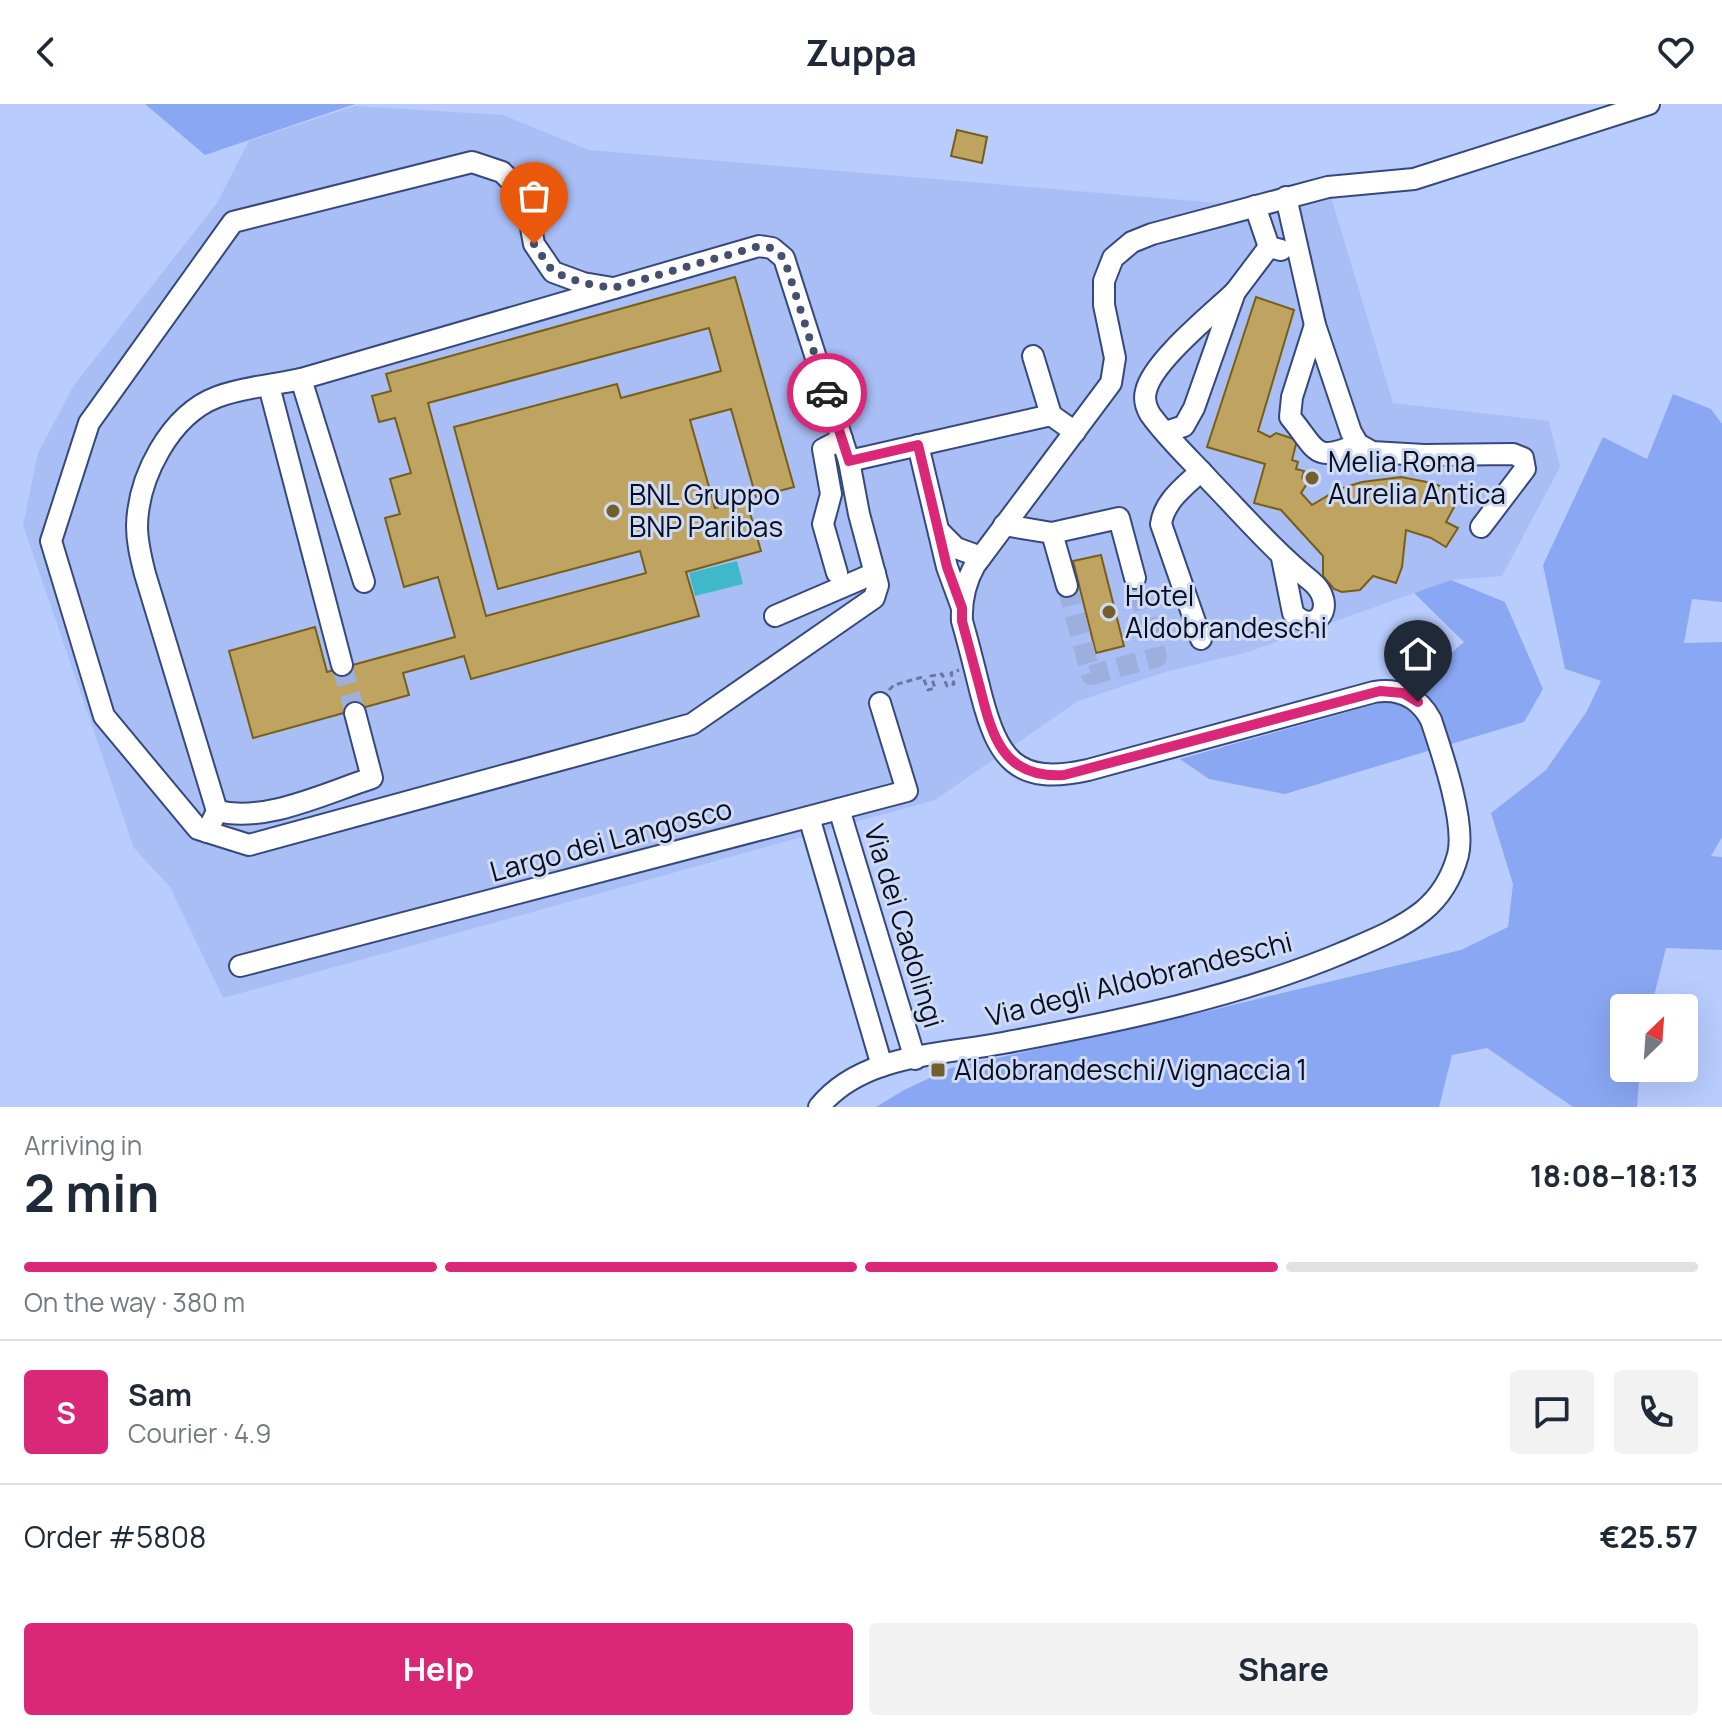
<!DOCTYPE html>
<html lang="en">
<head>
<meta charset="utf-8">
<style>
	body { margin:0; font-family:Manrope,sans-serif; background:#f2f2f3; color:#1f2937; height:100vh; display:flex; flex-direction:column; font-size:30px; white-space:nowrap }
	* { box-sizing:border-box; margin:0 }
	p { font-size:26px; color:#747a83 }
	.icon { flex:none; width:44px; height:44px; fill:none; stroke:currentColor; stroke-width:2; stroke-linecap:round; stroke-linejoin:round }
	.map { position:relative; height:1003px; overflow:hidden }
	.details { display:flex; flex-direction:column; background:#fff; flex:1 }
	.details>* { flex:none }
	.needle { width:52px; rotate:25deg }
	.buttons { position:absolute; left:1610px; top:890px; display:grid; gap:16px }
	.buttons a { display:grid; place-items:center; width:88px; height:88px; border-radius:8px; background:#fff; box-shadow:0 8px 32px #0002; font-size:40px }
	.pin { position:absolute; display:grid; place-items:center; width:68px; height:68px; color:#fff; margin:-82px -34px; border-radius:50% 50% 50% 0; rotate:-45deg; box-shadow:0 0 8px #0007 }
	.pin .icon { rotate:45deg }
	.courier { position:absolute; display:grid; place-items:center; width:80px; height:80px; margin:-40px; border:6px solid #db2777; border-radius:50%; background:#fff; color:#222; box-shadow:0 2px 10px #0007 }
	.summary em { font-style:normal; font-weight:700 }
	.summary div { display:flex; flex-direction:column-reverse }
	.summary { display:flex; align-items:center; justify-content:space-between; height:136px; padding:0 24px }
	h1 { font-size:52px; font-weight:700; line-height:60px }
	.bar { display:grid; grid-template-columns:repeat(4,1fr); gap:12px 8px; align-content:center; height:96px; padding:0 24px }
	.bar i { height:10px; border-radius:6px; background:#e0e1e3 }
	.bar .selected { background:#db2777 }
	.bar p { grid-column:span 4 }
	.line { display:flex; align-items:center; gap:20px; padding:0 24px; border-top:2px solid #e0e1e3 }
	.line div { flex:1 }
	.round { display:grid; place-items:center; flex:none; width:84px; height:84px; border-radius:8px; background:#f2f2f3 }
	.action { display:flex; gap:16px; margin-top:auto; padding:16px 24px }
	.action a { flex:1; height:92px; border-radius:8px; background:#db2777; color:#fff; font-size:32px; font-weight:700; line-height:92px; text-align:center }
	.action a+a { background:#f2f2f3; color:#1f2937 }
	header { display:flex; justify-content:space-between; align-items:center; height:104px; padding:0 24px; background:#fff; font-size:36px; font-weight:700 }
	.map>svg:first-child { display:block }
	.built { fill:#a8bef5 }
	.green { fill:#8aa7f3 }
	.water { fill:#3fb9c9 }
	.building { fill:#bfa360; stroke:#785e16; stroke-width:2; fill-rule:evenodd }
	.lines { fill:none; stroke-linecap:round; stroke-linejoin:round }
	.minor-tunnel { stroke:#9db0dd; stroke-width:20; stroke-dasharray:20 10; stroke-linecap:butt }
	.minor-casing { stroke:#36497e; stroke-width:24 }
	.path { stroke:#69789d; stroke-width:3; stroke-dasharray:6 4; stroke-linecap:butt }
	.minor { stroke:#fff; stroke-width:20 }
	.done { stroke:#455070; stroke-width:8; stroke-dasharray:0 14.4 }
	.route { stroke:#db2777; stroke-width:10 }
	.poi-dot { fill:#735f2e; stroke:#cfdaf3; stroke-width:3 }
	.labels { text-anchor:middle; stroke-width:6; stroke-linejoin:round; paint-order:stroke }
	.poi-label { font-size:28px; fill:#070e23; stroke:#cfdaf3; text-anchor:start }
	.street-label { font-size:28px; fill:#070e23; stroke:#cfdaf3 }
</style>
</head>
<body>
<header><svg class="icon" aria-label="back" viewBox="0 0 24 24"><path d="M15 5l-7 7 7 7"/></svg>Zuppa<svg class="icon" aria-label="heart" viewBox="0 0 24 24"><path d="M12 20l-8-8c-3-5 5-10 8-4 3-6 11-1 8 4z"/></svg></header>
<div class="map">
<svg width="1722" height="1003" viewBox="0 0 1722 1003">
	<rect width="100%" height="100%" fill="#b8ccfe"/>
	<path class="built" d="M 355,2 L 503,11 L 589,46 L 1255,102 L 1328,83 L 1393,299 L 1549,317 L 1560,363 L 1502,472 L 1451,476 L 1248,548 L 1165,568 L 1078,597 L 935,696 L 223,894 L 170,783 L 134,744 L 23,421 L 38,349 L 74,281 L 217,99 L 249,37 Z"/>
	<g class="green">
		<path d="M 145,0 L 355,0 L 205,51 Z"/>
		<path d="M 1673,290 L 1711,305 L 1722,320 L 1722,498 L 1692,495 L 1684,539 L 1722,538 L 1722,733 L 1711,752 L 1722,753 L 1722,846 L 1666,844 L 1651,904 L 1624,904 L 1624,964 L 1640,964 L 1637,1003 L 1573,1003 L 1487,944 L 1452,951 L 1439,1003 L 876,1003 L 904,986 L 951,964 L 1171,916 L 1461,846 L 1508,823 L 1513,780 L 1491,709 L 1546,666 L 1587,607 L 1601,577 L 1565,565 L 1543,461 L 1603,333 L 1647,355 Z"/>
		<path d="M 1451,476 L 1505,498 L 1543,585 L 1524,618 L 1285,690 L 1209,675 L 1180,655 L 1401,593 L 1464,538 L 1414,489 Z"/>
	</g>
	<path class="water" d="M 737,457 L 743,480 L 695,492 L 689,469 Z"/>
	<g class="building">
		<path d="M 957,26 L 987,33 L 982,59 L 951,52 Z"/>
		<path d="M 735,173 L 794,383 L 756,393 L 731,305 L 690,316 L 715,404 L 746,395 L 761,447 L 686,468 L 699,512 L 471,575 L 464,552 L 403,569 L 409,591 L 253,634 L 229,547 L 315,523 L 327,568 L 455,533 L 438,473 L 404,483 L 385,414 L 400,410 L 390,375 L 411,369 L 395,314 L 379,318 L 372,292 L 391,287 L 386,270 ZM 709,224 L 721,267 L 621,294 L 617,280 L 454,323 L 498,485 L 640,447 L 646,469 L 486,512 L 428,299 Z"/>
		<path d="M 1256,193 L 1294,206 L 1258,327 L 1270,333 L 1276,329 L 1297,336 L 1292,356 L 1298,358 L 1296,365 L 1304,367 L 1302,374 L 1308,378 L 1301,389 L 1312,401 L 1339,385 L 1362,378 L 1401,373 L 1432,379 L 1461,390 L 1446,418 L 1458,424 L 1446,443 L 1431,434 L 1406,426 L 1402,463 L 1396,479 L 1373,472 L 1360,486 L 1342,488 L 1334,485 L 1323,472 L 1323,452 L 1281,406 L 1254,399 L 1265,360 L 1207,343 Z"/>
		<path d="M 1101,451 L 1124,542 L 1096,549 L 1073,457 Z"/>
	</g>
	<g class="lines">
		<g class="minor-tunnel">
			<path d="M 1067,482 L 1091,571 L 1157,553 L 1135,474"/>
			<path d="M 342,561 L 355,609"/>
		</g>
		<defs>
			<g id="minor">
				<path d="M 1286,93 L 1315,221 L 1351,328 L 1358,340 L 1372,348 L 1424,351 L 1513,350 L 1523,354 L 1525,365 L 1481,423"/>
				<path d="M 1255,102 L 1269,143 L 1281,146"/>
				<path d="M 613,184 L 583,179 L 553,168 L 534,140 L 525,91 L 502,68 L 472,58 L 233,118 L 89,319 L 51,437 L 104,612 L 198,725 L 249,741 L 692,620 L 874,494 L 878,481 L 859,410 L 849,357"/>
				<path d="M 1235,188 C 1212,210 1152,258 1146,287 C 1144,294 1146,303 1150,310 C 1167,334 1191,356 1211,378 C 1244,412 1274,447 1311,477 C 1339,500 1316,534 1293,509 L 1282,454"/>
				<path d="M 1315,221 L 1292,293 L 1290,313 C 1318,347 1313,359 1358,340"/>
				<path d="M 1033,252 L 1051,311"/>
				<path d="M 269,282 L 342,561"/>
				<path d="M 1166,328 L 1184,322 L 1194,304 L 1235,188 L 1269,143"/>
				<path d="M 918,341 L 947,463 L 962,504"/>
				<path d="M 1201,367 C 1186,381 1164,397 1161,420 L 1201,535"/>
				<path d="M 1004,421 L 1052,429 L 1119,414 L 1135,474"/>
				<path d="M 939,427 L 956,444 L 981,453"/>
				<path d="M 1052,429 L 1067,482"/>
				<path d="M 837,469 L 823,420 L 831,390 L 823,345 L 842,335"/>
				<path d="M 364,478 L 301,275 L 759,142 L 772,144 L 784,154 L 849,357 L 1051,311 L 1075,328"/>
				<path d="M 775,512 L 875,469"/>
				<path d="M 839,705 L 915,955"/>
				<path d="M 217,707 C 266,719 325,689 372,674 L 355,609"/>
				<path d="M 809,713 L 882,962"/>
				<path d="M 207,728 L 217,707 L 145,470 C 141,454 137,439 137,422 C 138,373 170,311 217,293 C 243,283 274,281 301,275"/>
				<path d="M 240,862 L 907,687 L 880,599"/>
				<path d="M 819,1003 C 862,950 941,951 1003,939 C 1116,918 1237,893 1342,849 C 1370,837 1399,826 1423,807 C 1440,793 1452,773 1458,751 C 1466,719 1442,649 1431,616 C 1419,593 1399,584 1374,588 L 1088,666 C 1016,682 998,655 981,590 C 975,566 969,541 962,517 C 961,497 965,479 975,461 L 1111,279 L 1115,254 L 1104,201 L 1104,177 L 1113,154 L 1132,138 L 1152,130 L 1328,83 L 1414,75 L 1649,0"/>
			</g>
		</defs>
		<use href="#minor" class="minor-casing"/>
		<path class="path" d="M 889,586 L 894,581 L 923,573 L 928,586 L 935,584 L 931,572 L 942,570 L 947,582 L 954,580 L 951,569 L 959,566"/>
		<use href="#minor" class="minor"/>
	</g>
	<g class="lines">
		<path class="done" d="M 534,140 L 553,168 L 583,179 L 613,184 L 759,142 L 772,144 L 784,154 L 827,289"/>
		<path class="route" d="M 827,289 L 849,357 L 918,341 L 947,463 L 962,504 L 962,517 C 968,540 974,562 980,584 C 992,632 1003,675 1064,671 L 1380,587 L 1403,589 L 1418,598"/>
	</g>
	<g class="poi-dot">
		<circle cx="1312" cy="374" r="8"/>
		<circle cx="613" cy="407" r="8"/>
		<circle cx="1109" cy="508" r="8"/>
		<rect x="930" y="958" width="16" height="16" rx="4"/>
	</g>
	<g class="labels">
		<g class="poi-label">
			<text x="1328" y="368">Melia Roma<tspan x="1328" dy="32">Aurelia Antica</tspan></text>
			<text x="629" y="401">BNL Gruppo<tspan x="629" dy="32">BNP Paribas</tspan></text>
			<text x="1125" y="502">Hotel<tspan x="1125" dy="32">Aldobrandeschi</tspan></text>
			<text x="954" y="976">Aldobrandeschi/Vignaccia 1</text>
		</g>
		<g class="street-label">
			<text transform="translate(611 736) rotate(-15)" y="10">Largo dei Langosco</text>
			<text transform="translate(904 822) rotate(73)" y="10">Via dei Cadolingi</text>
			<text transform="translate(1139 875) rotate(-14)" y="10">Via degli Aldobrandeschi</text>
		</g>
	</g>
</svg>
<div class="buttons">
<a><svg class="needle" viewBox="-14 -14 28 28"><path d="M0-13l5 13h-10z" fill="#e53935"/><path d="M0 13l5-13h-10z" fill="#747a83"/></svg></a>
</div>
<div class="pin" style="left:534px;top:140px;background:#ea580c"><svg class="icon" aria-label="bag" viewBox="0 0 24 24"><path d="M5 8h14l-1 12H6zM9 8a3 3 0 0 1 6 0"/></svg></div>
<div class="pin" style="left:1418px;top:598px;background:#1f2937"><svg class="icon" aria-label="home" viewBox="0 0 24 24"><path d="M3 11l9-7 9 7M6 9v11h12V9"/></svg></div>
<div class="courier" style="left:827px;top:289px"><svg class="icon" aria-label="car" viewBox="0 0 24 24"><path d="M5 17H2v-5l4-1 3-4h7l3 4 3 1v5h-3M9 17h6M6 11h13"/><circle cx="7" cy="17" r="2"/><circle cx="17" cy="17" r="2"/></svg></div>
</div>
<section class="details">
<div class="summary"><div><h1>2 min</h1><p>Arriving in</p></div><em>18:08–18:13</em></div>
<div class="bar"><i class="selected"></i><i class="selected"></i><i class="selected"></i><i></i><p>On the way · 380 m</p></div>
<div class="line" style="height:144px"><b class="round" style="background:#db2777;color:#fff">S</b><div><b>Sam</b><p>Courier · 4.9</p></div><a class="round"><svg class="icon" aria-label="chat" viewBox="0 0 24 24"><path d="M4 5h16v11H9l-5 4z"/></svg></a><a class="round"><svg class="icon" aria-label="phone" viewBox="0 0 24 24"><path d="M5 4h4l2 5-3 2q2 4 5 5l2-3 5 2v4C11 20 4 13 5 4z"/></svg></a></div>
<div class="line" style="height:104px"><div>Order #5808</div><b>€25.57</b></div>
<div class="action"><a>Help</a><a>Share</a></div>
</section>
</body>
</html>
